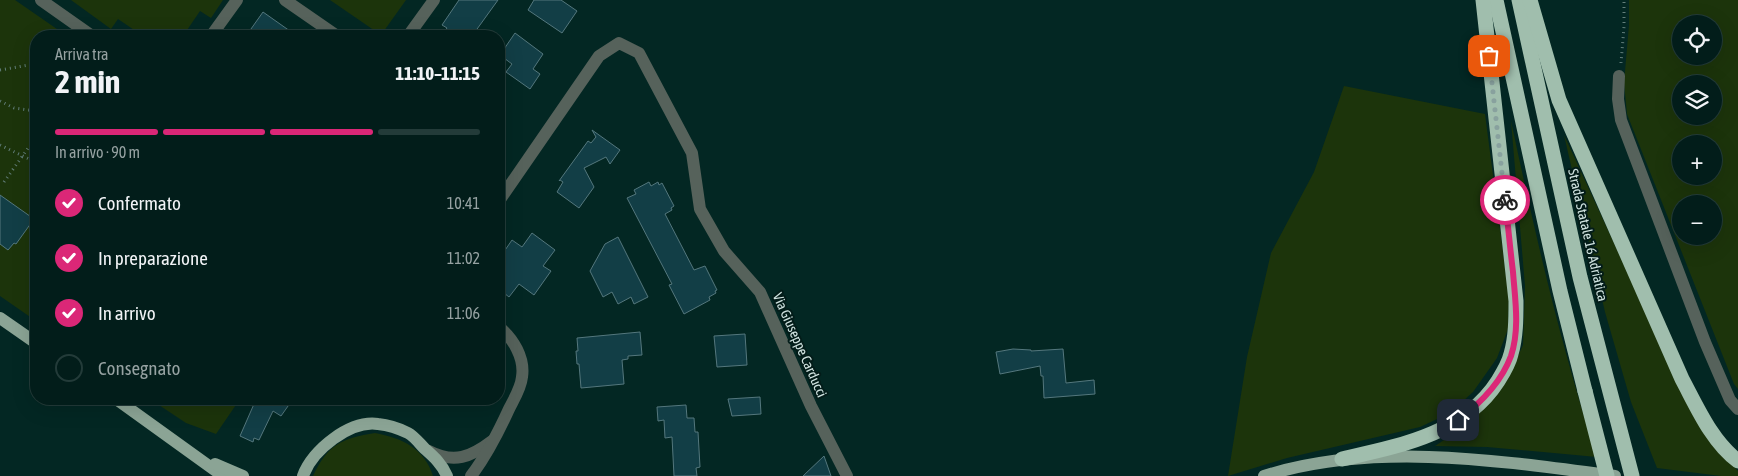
<!DOCTYPE html>
<html lang="it">
<head>
<meta charset="utf-8">
<style>
	body { margin:0; font-family:"Asap Condensed",sans-serif; background:#0c2623; color:#f1f3f6; height:100vh; display:flex; flex-direction:column; font-size:19px; white-space:nowrap }
	* { box-sizing:border-box; margin:0 }
	p { font-size:16px; color:#96a2a2 }
	.icon { flex:none; width:28px; height:28px; fill:none; stroke:currentColor; stroke-width:2; stroke-linecap:round; stroke-linejoin:round }
	.map { position:relative; flex:1; overflow:hidden }
	.panel { position:absolute; left:30px; top:30px; width:475px; height:375px; display:flex; flex-direction:column; background:#021d1a; border-radius:20px; box-shadow:0 5px 20px #0002,0 0 0 1px #233b39 }
	.panel>* { flex:none }
	.tools { position:absolute; left:1672px; top:15px; display:grid; gap:10px }
	.tools a { display:grid; place-items:center; width:50px; height:50px; border-radius:50%; background:#021d1a; box-shadow:0 5px 20px #0002,0 0 0 1px #233b39; font-size:25px }
	.pin { position:absolute; display:grid; place-items:center; width:42px; height:42px; color:#fff; margin:-21px; border-radius:10px; box-shadow:0 2px 8px #0006 }
	.courier { position:absolute; display:grid; place-items:center; width:50px; height:50px; margin:-25px; border:4px solid #db2777; border-radius:50%; background:#fff; color:#222; box-shadow:0 1px 6px #0007 }
	.head em { font-style:normal; font-weight:700 }
	.head div { display:flex; flex-direction:column-reverse }
	.head { display:flex; align-items:center; justify-content:space-between; height:85px; padding:0 25px }
	h1 { font-size:32px; font-weight:700; line-height:38px }
	.bar { display:grid; grid-template-columns:repeat(4,1fr); gap:8px 5px; align-content:center; height:60px; padding:0 25px }
	.bar i { height:6px; border-radius:4px; background:#233b39 }
	.bar .current { background:#db2777 }
	.bar p { grid-column:span 4 }
	ol { padding:0 25px; list-style:none }
	li { display:flex; align-items:center; gap:15px; height:55px }
	li p { margin-inline-start:auto }
	li .icon { padding:5px; border-radius:50%; background:#db2777; color:#fff; stroke-width:4 }
	li:last-child { color:#96a2a2 }
	li i { width:28px; height:28px; border:2px solid #233b39; border-radius:50% }
	.map>svg:first-child { display:block }
	.green { fill:#1c340b; fill-rule:evenodd }
	.building { fill:#123e46; stroke:#54777d }
	.lines { fill:none; stroke-linecap:round; stroke-linejoin:round }
	.path { stroke:#627e7a; stroke-width:3; stroke-dasharray:1 4; stroke-linecap:butt }
	.minor { stroke:#56625b; stroke-width:12 }
	.major { stroke:#8ba495; stroke-width:12 }
	.highway { stroke:#a0bead; stroke-width:15 }
	.highway-bridge { stroke:#a0bead; stroke-width:15 }
	.done { stroke:#88a19e; stroke-width:5; stroke-dasharray:0 9 }
	.route { stroke:#db2777; stroke-width:6 }
	.labels { text-anchor:middle; stroke-width:4; stroke-linejoin:round; paint-order:stroke }
	.street-label { font-size:14px; fill:#d0e3e0; stroke:#031c19 }
</style>
</head>
<body>
<div class="map">
<svg width="1738" height="476" viewBox="0 0 1738 476">
	<rect width="100%" height="100%" fill="#032723"/>
	<g class="green">
		<path d="M 0,0 L 15,0 L 67,36 L 36,36 L 36,321 L 0,296 Z"/>
		<path d="M 71,0 L 223,0 L 211,18 L 200,11 L 183,36 L 143,36 L 118,19 L 111,29 Z"/>
		<path d="M 330,0 L 406,0 L 381,35 Z"/>
		<path d="M 1629,0 L 1738,0 L 1738,389 L 1734,384 L 1627,114 L 1624,83 L 1629,25 ZM 1681,24 L 1714,24 L 1714,56 L 1681,56 ZM 1681,84 L 1714,84 L 1714,116 L 1681,116 ZM 1681,144 L 1714,144 L 1714,176 L 1681,176 ZM 1681,204 L 1714,204 L 1714,236 L 1681,236 Z"/>
		<path d="M 1344,86 L 1485,114 L 1509,298 L 1508,329 L 1497,358 L 1473,392 L 1450,413 L 1420,427 L 1287,458 L 1228,476 L 1247,357 L 1271,253 L 1314,172 Z"/>
		<path d="M 1511,121 C 1535,234 1561,347 1597,457 L 1487,447 L 1435,446 L 1462,428 L 1485,408 L 1507,380 L 1523,345 L 1525,286 Z"/>
		<path d="M 1564,135 L 1632,282 L 1715,445 L 1738,471 L 1738,476 L 1721,476 L 1657,468 L 1631,402 L 1605,312 Z"/>
		<path d="M 150,399 L 240,399 L 216,434 L 186,423 Z"/>
		<path d="M 375,433 C 402,438 424,448 433,476 L 313,476 C 327,445 342,438 375,433 Z"/>
	</g>
	<g class="building">
		<path d="M 459,0 L 498,0 L 472,36 L 441,36 L 447,28 L 442,25 Z"/>
		<path d="M 534,0 L 561,0 L 577,11 L 562,33 L 528,10 Z"/>
		<path d="M 263,12 L 297,36 L 246,36 Z"/>
		<path d="M 515,33 L 543,54 L 533,69 L 540,74 L 530,89 L 506,72 L 512,64 L 500,55 Z"/>
		<path d="M 592,130 L 620,150 L 610,164 L 606,157 L 584,168 L 594,187 L 579,208 L 557,192 L 563,182 L 560,180 L 559,181 L 588,141 L 591,143 L 596,137 Z"/>
		<path d="M 649,182 L 651,186 L 658,182 L 659,185 L 662,183 L 674,206 L 671,208 L 672,210 L 665,214 L 694,270 L 705,266 L 717,290 L 715,291 L 716,293 L 709,297 L 710,300 L 684,314 L 669,285 L 672,284 L 627,198 L 636,194 L 634,190 Z"/>
		<path d="M 0,195 L 34,219 L 16,244 L 14,243 L 8,250 L 0,244 Z"/>
		<path d="M 532,233 L 555,250 L 543,266 L 551,271 L 534,295 L 519,284 L 509,297 L 499,289 L 499,259 L 512,240 L 522,247 Z"/>
		<path d="M 618,237 L 648,297 L 634,304 L 631,297 L 618,304 L 612,292 L 603,297 L 590,271 L 605,244 Z"/>
		<path d="M 640,332 L 642,355 L 628,356 L 628,359 L 622,360 L 624,384 L 581,388 L 579,364 L 577,364 L 576,351 L 578,351 L 577,338 Z"/>
		<path d="M 745,334 L 747,365 L 717,367 L 714,336 Z"/>
		<path d="M 1013,349 L 1031,350 L 1031,351 L 1063,349 L 1066,383 L 1094,380 L 1095,394 L 1044,398 L 1043,376 L 1041,376 L 1040,366 L 1000,374 L 996,352 Z"/>
		<path d="M 760,397 L 761,414 L 732,416 L 728,399 Z"/>
		<path d="M 255,399 L 293,399 L 281,416 L 273,411 L 259,440 L 254,438 L 253,442 L 240,436 L 254,404 L 257,400 Z"/>
		<path d="M 686,405 L 687,418 L 694,418 L 695,432 L 698,432 L 700,467 L 696,468 L 697,476 L 674,476 L 672,437 L 665,438 L 664,420 L 658,421 L 657,407 Z"/>
		<path d="M 824,456 L 831,476 L 803,476 Z"/>
	</g>
	<g class="lines">
		<g class="path">
			<path d="M 1621,63 L 1624,27 L 1624,0"/>
			<path d="M 0,70 L 29,65 L 36,66"/>
			<path d="M 0,101 L 14,108 L 36,111"/>
			<path d="M 0,145 L 29,159 L 36,168"/>
			<path d="M 4,182 L 36,137"/>
		</g>
		<g class="minor">
			<path d="M 41,0 L 92,36"/>
			<path d="M 285,0 L 337,36"/>
			<path d="M 211,36 L 237,0"/>
			<path d="M 408,36 L 434,0"/>
			<path d="M 1619,76 L 1618,99 L 1621,120 L 1705,342 L 1730,400 L 1738,409"/>
			<path d="M 499,201 L 599,56 L 619,43 L 639,53 L 692,153 L 700,209 L 724,251 L 760,292 L 811,406 L 847,476"/>
			<path d="M 429,451 C 454,464 471,457 492,441"/>
			<path d="M 471,476 C 487,455 498,433 509,409 C 514,399 521,388 522,377 C 525,358 513,338 499,327"/>
		</g>
		<g class="major">
			<path d="M 0,318 L 36,343"/>
			<path d="M 116,399 L 223,476"/>
			<path d="M 215,464 L 243,476"/>
			<path d="M 303,476 C 312,450 350,420 378,424 C 388,425 400,429 408,433 C 414,436 420,444 425,449 C 434,457 442,464 447,476"/>
			<path d="M 1264,476 C 1374,441 1502,461 1615,476"/>
		</g>
		<g class="highway">
			<path d="M 1496,0 L 1560,291 L 1585,391"/>
			<path d="M 1519,0 L 1580,277 L 1632,476"/>
			<path d="M 1530,0 L 1559,100 L 1682,379 C 1697,407 1712,442 1738,461"/>
			<path d="M 1342,459 C 1399,446 1464,434 1498,381 C 1503,373 1509,363 1511,354 C 1516,337 1516,318 1516,301 L 1483,0"/>
		</g>
		<path class="highway-bridge" d="M 1585,391 L 1607,476"/>
	</g>
	<g class="lines">
		<path class="done" d="M 1489,56 L 1505,200"/>
		<path class="route" d="M 1458,420 C 1481,403 1501,383 1511,356 C 1520,329 1515,299 1513,272 C 1510,248 1508,224 1505,200"/>
	</g>
	<g class="labels">
		<g class="street-label">
			<text transform="translate(1588 235) rotate(77)" y="5">Strada Statale 16 Adriatica</text>
			<text transform="translate(800 345) rotate(66)" y="5">Via Giuseppe Carducci</text>
		</g>
	</g>
</svg>
<div class="tools">
<a><svg class="icon" aria-label="locate" viewBox="0 0 24 24"><circle cx="12" cy="12" r="6"/><path d="M12 2v4M12 18v4M2 12h4M18 12h4"/></svg></a>
<a><svg class="icon" aria-label="layers" viewBox="0 0 24 24"><path d="M12 4l9 5-9 5-9-5zM3 14l9 5 9-5"/></svg></a>
<a>+</a>
<a>−</a>
</div>
<div class="pin" style="left:1489px;top:56px;background:#ea580c"><svg class="icon" aria-label="bag" viewBox="0 0 24 24"><path d="M5 8h14l-1 12H6zM9 8a3 3 0 0 1 6 0"/></svg></div>
<div class="pin" style="left:1458px;top:420px;background:#1f2937"><svg class="icon" aria-label="home" viewBox="0 0 24 24"><path d="M3 11l9-7 9 7M6 9v11h12V9"/></svg></div>
<div class="courier" style="left:1505px;top:200px"><svg class="icon" aria-label="bike" viewBox="0 0 24 24"><circle cx="6" cy="16" r="4"/><circle cx="18" cy="16" r="4"/><path d="M6 16l4-8h5l3 8M10 8l3 8H6M13 5h3"/></svg></div>
<section class="panel">
<div class="head"><div><h1>2 min</h1><p>Arriva tra</p></div><em>11:10–11:15</em></div>
<div class="bar"><i class="current"></i><i class="current"></i><i class="current"></i><i></i><p>In arrivo · 90 m</p></div>
<ol>
<li><svg class="icon" aria-label="check" viewBox="0 0 24 24"><path d="M5 12l5 5 9-10"/></svg>Confermato<p>10:41</p></li>
<li><svg class="icon" aria-label="check" viewBox="0 0 24 24"><path d="M5 12l5 5 9-10"/></svg>In preparazione<p>11:02</p></li>
<li><svg class="icon" aria-label="check" viewBox="0 0 24 24"><path d="M5 12l5 5 9-10"/></svg>In arrivo<p>11:06</p></li>
<li><i></i>Consegnato</li>
</ol>
</section>
</div>
</body>
</html>
